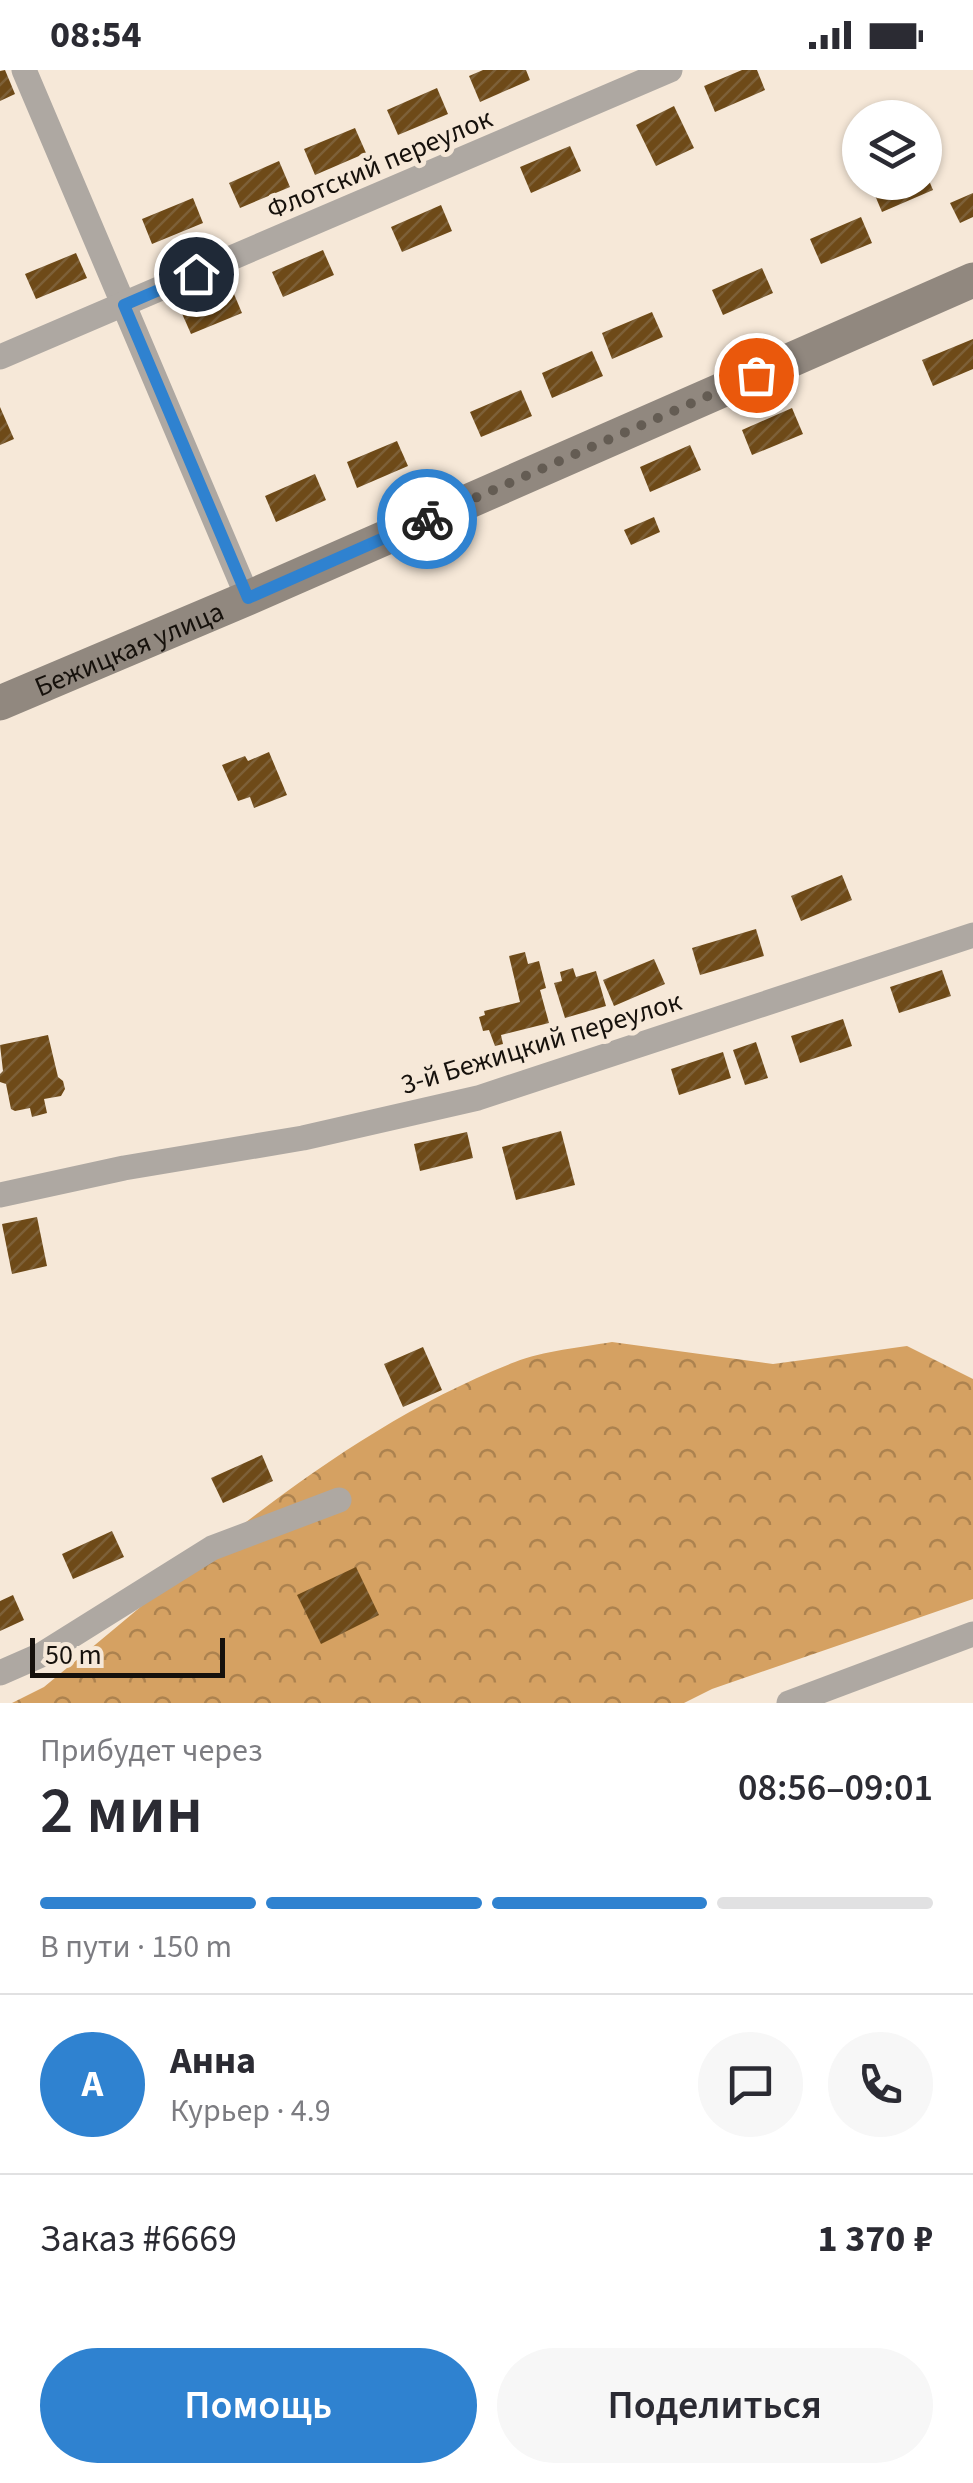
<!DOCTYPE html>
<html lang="ru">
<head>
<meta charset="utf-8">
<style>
	body { margin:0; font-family:"Source Sans 3",sans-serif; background:#f7f7f7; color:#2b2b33; height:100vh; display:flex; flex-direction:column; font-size:38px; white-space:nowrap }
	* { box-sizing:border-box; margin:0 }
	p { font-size:32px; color:#7c7c81 }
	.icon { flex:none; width:55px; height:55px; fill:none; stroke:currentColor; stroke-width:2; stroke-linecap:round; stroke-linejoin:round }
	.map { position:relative; height:1633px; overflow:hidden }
	.sheet { display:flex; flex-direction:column; background:#fff; flex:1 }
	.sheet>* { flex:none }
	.tools { position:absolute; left:842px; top:30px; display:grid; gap:20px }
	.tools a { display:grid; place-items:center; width:100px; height:100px; border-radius:50%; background:#fff; box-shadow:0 2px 8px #0004; font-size:50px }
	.scale { position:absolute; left:30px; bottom:25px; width:195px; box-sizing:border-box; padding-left:10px; border:5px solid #16110c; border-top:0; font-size:28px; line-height:35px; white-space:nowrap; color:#16110c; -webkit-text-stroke:8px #f6e8d8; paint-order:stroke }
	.pin { position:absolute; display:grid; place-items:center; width:85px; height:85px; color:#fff; margin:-42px; border:5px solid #fff; border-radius:50%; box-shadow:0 2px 10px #0007 }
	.courier { position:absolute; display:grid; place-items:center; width:100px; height:100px; margin:-50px; border:8px solid #2f82d0; border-radius:50%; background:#fff; color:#222; box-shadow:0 2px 12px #0007 }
	.overview em { font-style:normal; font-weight:600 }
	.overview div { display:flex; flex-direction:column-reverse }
	.overview { display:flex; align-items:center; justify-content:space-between; height:170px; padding:0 40px }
	h1 { font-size:65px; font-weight:600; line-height:75px }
	.bar { display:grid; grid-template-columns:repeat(4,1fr); gap:15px 10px; align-content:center; height:120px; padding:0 40px }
	.bar i { height:12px; border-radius:8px; background:#e1e1e2 }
	.bar .on { background:#2f82d0 }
	.bar p { grid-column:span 4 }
	.line { display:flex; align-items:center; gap:25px; padding:0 40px; border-top:2px solid #e1e1e2 }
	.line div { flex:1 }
	.round { display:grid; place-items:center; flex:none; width:105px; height:105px; border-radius:52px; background:#f7f7f7 }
	.action { display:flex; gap:20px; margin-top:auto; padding:20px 40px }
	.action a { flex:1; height:115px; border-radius:60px; background:#2f82d0; color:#fff; font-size:40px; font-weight:600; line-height:115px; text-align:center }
	.action a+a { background:#f7f7f7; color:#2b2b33 }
	.status { display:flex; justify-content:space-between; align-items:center; height:70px; padding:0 50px; background:#fff; direction:ltr }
	.status svg { height:28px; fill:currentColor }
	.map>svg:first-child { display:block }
	.forest { fill:url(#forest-crowns) }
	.building { fill:url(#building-hatch) }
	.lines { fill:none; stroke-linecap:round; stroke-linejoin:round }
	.street { stroke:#aea8a2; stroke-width:25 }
	.secondary { stroke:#91887f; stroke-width:35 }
	.done { stroke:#645c53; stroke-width:10; stroke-dasharray:0 18 }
	.route { stroke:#2f82d0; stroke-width:12 }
	.labels { text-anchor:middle; stroke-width:10; stroke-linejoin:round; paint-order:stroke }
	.street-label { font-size:28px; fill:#16110c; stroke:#f6e8d8 }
</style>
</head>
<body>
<div class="status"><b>08:54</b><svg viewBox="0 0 49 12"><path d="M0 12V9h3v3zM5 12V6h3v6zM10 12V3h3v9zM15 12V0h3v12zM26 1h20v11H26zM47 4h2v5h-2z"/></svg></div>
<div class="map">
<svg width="973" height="1633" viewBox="0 0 973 1633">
	<defs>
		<pattern id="forest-crowns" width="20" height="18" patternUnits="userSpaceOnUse" patternTransform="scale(2.5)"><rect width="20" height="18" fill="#d5a162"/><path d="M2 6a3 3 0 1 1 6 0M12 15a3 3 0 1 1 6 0" fill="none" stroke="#ac824f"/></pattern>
		<pattern id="building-hatch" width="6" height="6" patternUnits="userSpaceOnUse" patternTransform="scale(2.5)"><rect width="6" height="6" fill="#6e4a18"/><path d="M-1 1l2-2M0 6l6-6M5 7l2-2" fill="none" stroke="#7d6038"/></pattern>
	</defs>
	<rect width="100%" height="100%" fill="#f6e8d8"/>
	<path class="forest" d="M 612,1272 L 773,1294 L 907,1276 L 973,1309 L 973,1529 L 712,1619 L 684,1633 L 12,1633 L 44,1617 C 190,1498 337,1361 515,1292 C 542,1281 583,1277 612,1272 Z"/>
	<g class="building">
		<path d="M 5,0 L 15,24 L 0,31 L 0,1 Z"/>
		<path d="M 483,0 L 526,0 L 530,10 L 480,32 L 469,6 Z"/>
		<path d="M 742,0 L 757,0 L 765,20 L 715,42 L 704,16 Z"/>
		<path d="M 437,18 L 448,44 L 398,65 L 387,40 Z"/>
		<path d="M 674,36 L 694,78 L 656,96 L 636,55 Z"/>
		<path d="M 355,58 L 366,83 L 315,105 L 304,79 Z"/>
		<path d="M 570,76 L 581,101 L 531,123 L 520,97 Z"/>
		<path d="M 279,91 L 290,117 L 240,138 L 229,113 Z"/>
		<path d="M 925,101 L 933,120 L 882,142 L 871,116 L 880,112 L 925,112 Z"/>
		<path d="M 973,123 L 973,147 L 960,153 L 950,133 Z"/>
		<path d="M 193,128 L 203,153 L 152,174 L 142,149 Z"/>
		<path d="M 441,135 L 452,161 L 402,182 L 391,157 Z"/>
		<path d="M 861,147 L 872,173 L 821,194 L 810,169 Z"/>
		<path d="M 323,180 L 334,205 L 283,227 L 272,202 Z"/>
		<path d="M 76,183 L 87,208 L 36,229 L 25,204 Z"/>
		<path d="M 762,198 L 773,223 L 723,245 L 712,220 Z"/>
		<path d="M 231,217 L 242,243 L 191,264 L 180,239 Z"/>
		<path d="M 652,242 L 663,267 L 612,289 L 602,263 Z"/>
		<path d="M 973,269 L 973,299 L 933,316 L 922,290 Z"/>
		<path d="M 592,281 L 603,306 L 552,328 L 542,303 Z"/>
		<path d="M 521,320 L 532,346 L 481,367 L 470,342 Z"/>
		<path d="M 0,337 L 14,369 L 0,375 Z"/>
		<path d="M 792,338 L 803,364 L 752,385 L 742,360 Z"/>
		<path d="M 397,371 L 408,396 L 357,418 L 347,392 Z"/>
		<path d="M 690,375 L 701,400 L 650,422 L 640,397 Z"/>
		<path d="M 315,404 L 326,430 L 276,452 L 265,426 Z"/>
		<path d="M 654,447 L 660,462 L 631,475 L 624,460 Z"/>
		<path d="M 269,682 L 287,725 L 254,738 L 250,727 L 238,731 L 222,695 L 245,686 L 248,691 Z"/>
		<path d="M 842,805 L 852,830 L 801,851 L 791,826 Z"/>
		<path d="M 756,859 L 764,886 L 700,905 L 692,878 Z"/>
		<path d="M 525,882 L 528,894 L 539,891 L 546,918 L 540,920 L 549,953 L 501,965 L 503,974 L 495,976 L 489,960 L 483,961 L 479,947 L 485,945 L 484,941 L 520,932 L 509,886 Z"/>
		<path d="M 654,889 L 665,914 L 614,936 L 603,910 Z"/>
		<path d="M 573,898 L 576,907 L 596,901 L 606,936 L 565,948 L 554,913 L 562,911 L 560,902 Z"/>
		<path d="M 942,900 L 951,926 L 899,943 L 890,917 Z"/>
		<path d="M 843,949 L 852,976 L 800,993 L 791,966 Z"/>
		<path d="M 48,965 L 58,1007 L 63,1011 L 65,1019 L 61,1026 L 44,1029 L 47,1043 L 32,1047 L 30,1038 L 15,1041 L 11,1039 L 6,1014 L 0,1012 L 0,1004 L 3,1001 L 0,975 Z"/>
		<path d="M 756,972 L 768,1008 L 745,1015 L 733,980 Z"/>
		<path d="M 723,982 L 731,1008 L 679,1025 L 671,999 Z"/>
		<path d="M 561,1061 L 575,1115 L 516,1130 L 502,1077 Z"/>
		<path d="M 467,1062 L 473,1088 L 420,1101 L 414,1074 Z"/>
		<path d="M 37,1147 L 47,1196 L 12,1204 L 2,1154 Z"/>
		<path d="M 423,1277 L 442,1320 L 403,1337 L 384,1294 Z"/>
		<path d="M 262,1385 L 273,1411 L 223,1433 L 211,1408 Z"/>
		<path d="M 112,1461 L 124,1487 L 73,1509 L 62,1484 Z"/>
		<path d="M 356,1497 L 379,1545 L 321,1574 L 297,1525 Z"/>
		<path d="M 13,1525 L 24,1550 L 0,1561 L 0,1531 Z"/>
	</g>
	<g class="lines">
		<g class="street">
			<path d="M 24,0 L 248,528"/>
			<path d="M 0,287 L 670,0"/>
			<path d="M 0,1125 L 124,1098 L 303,1068 L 478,1028 L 973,865"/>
			<path d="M 0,1603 L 41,1585 L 212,1478 L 339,1430"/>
			<path d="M 789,1633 L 973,1564"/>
		</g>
		<path class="secondary" id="s1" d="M 0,633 L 248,528 L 973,210"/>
	</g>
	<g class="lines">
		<path class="done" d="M 427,449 L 756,305"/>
		<path class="route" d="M 196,204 L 124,235 L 248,528 L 427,449"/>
	</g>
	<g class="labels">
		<g class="street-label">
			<text transform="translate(379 93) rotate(-23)" y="10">Флотский переулок</text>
			<text dy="10" stroke="none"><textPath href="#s1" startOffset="140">Бежицкая улица</textPath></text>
			<text transform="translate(541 972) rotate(-17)" y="10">3-й Бежицкий переулок</text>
		</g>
	</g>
</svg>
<div class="tools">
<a><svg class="icon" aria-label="layers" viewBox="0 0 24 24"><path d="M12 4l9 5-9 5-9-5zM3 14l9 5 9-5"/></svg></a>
</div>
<div class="scale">50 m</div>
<div class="pin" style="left:756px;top:305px;background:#ea580c"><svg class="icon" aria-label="bag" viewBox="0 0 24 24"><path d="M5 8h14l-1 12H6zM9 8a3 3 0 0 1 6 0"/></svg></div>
<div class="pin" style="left:196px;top:204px;background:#1f2937"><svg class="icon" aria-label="home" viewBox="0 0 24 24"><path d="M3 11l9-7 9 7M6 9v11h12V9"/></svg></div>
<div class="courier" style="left:427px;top:449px"><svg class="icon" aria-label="bike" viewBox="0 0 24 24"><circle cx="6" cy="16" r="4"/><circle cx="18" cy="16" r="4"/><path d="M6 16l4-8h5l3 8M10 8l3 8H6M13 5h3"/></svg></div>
</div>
<section class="sheet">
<div class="overview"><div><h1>2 мин</h1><p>Прибудет через</p></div><em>08:56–09:01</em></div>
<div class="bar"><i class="on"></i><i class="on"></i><i class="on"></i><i></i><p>В пути · 150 m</p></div>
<div class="line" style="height:180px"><b class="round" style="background:#2f82d0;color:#fff">А</b><div><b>Анна</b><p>Курьер · 4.9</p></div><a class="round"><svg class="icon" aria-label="chat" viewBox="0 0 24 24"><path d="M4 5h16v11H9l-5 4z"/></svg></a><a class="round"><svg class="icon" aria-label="phone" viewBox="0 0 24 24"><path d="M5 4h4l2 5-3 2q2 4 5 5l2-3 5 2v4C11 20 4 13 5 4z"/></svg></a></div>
<div class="line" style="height:130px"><div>Заказ #6669</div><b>1 370 ₽</b></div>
<div class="action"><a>Помощь</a><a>Поделиться</a></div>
</section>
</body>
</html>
